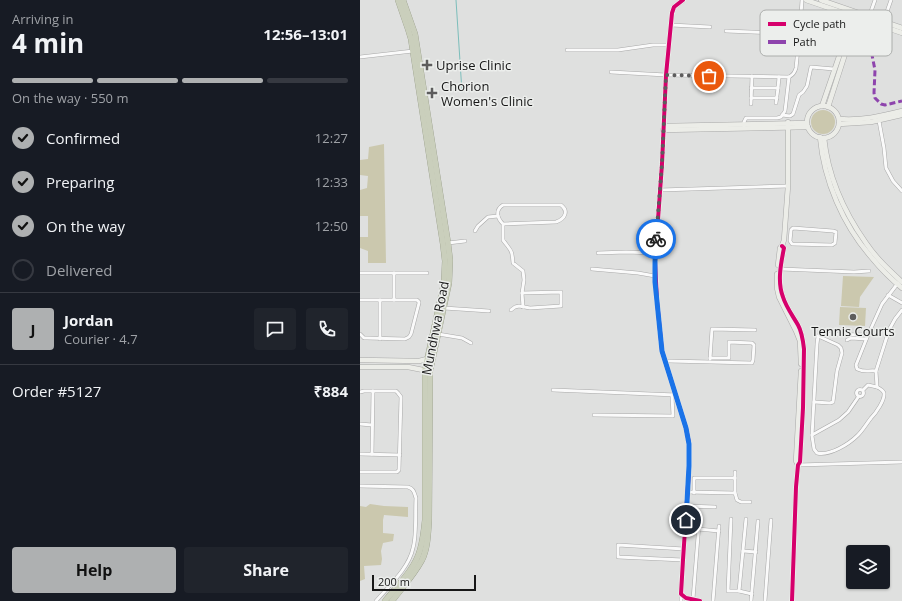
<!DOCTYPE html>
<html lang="en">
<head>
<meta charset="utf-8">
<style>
	body { margin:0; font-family:"Open Sans",sans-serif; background:#20242c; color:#f1f3f6; height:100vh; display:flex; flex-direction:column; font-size:15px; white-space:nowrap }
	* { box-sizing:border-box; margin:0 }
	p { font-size:13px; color:#9ea1a6 }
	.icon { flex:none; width:22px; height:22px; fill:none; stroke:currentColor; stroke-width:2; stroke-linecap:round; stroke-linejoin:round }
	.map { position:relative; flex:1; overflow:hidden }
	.details { display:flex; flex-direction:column; background:#171b24; width:360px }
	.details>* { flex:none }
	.tools { position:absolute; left:486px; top:545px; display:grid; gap:8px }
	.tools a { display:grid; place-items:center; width:44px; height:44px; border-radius:4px; background:#171b24; box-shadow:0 1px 3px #0004; font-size:20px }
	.scale { position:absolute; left:12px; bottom:10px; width:104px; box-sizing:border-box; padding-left:4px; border:2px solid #171717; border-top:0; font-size:11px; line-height:14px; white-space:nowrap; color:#171717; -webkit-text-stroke:3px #eceeec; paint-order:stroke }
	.pin { position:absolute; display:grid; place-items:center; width:34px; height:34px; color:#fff; margin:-17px; border:2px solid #fff; border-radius:50%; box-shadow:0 1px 4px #0007 }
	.courier { position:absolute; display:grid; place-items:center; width:40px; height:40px; margin:-20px; border:3px solid #1a73e8; border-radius:50%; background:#fff; color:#222; box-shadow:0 1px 5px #0007 }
	.summary em { font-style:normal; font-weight:700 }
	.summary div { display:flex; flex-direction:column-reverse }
	.summary { display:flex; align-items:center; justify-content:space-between; height:68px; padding:0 12px }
	h1 { font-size:26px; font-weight:700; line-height:30px }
	.bar { display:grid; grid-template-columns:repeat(4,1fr); gap:6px 4px; align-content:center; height:48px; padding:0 12px }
	.bar i { height:5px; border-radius:3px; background:#363941 }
	.bar .current { background:#aeb0b1 }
	.bar p { grid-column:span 4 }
	.line { display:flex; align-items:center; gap:10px; padding:0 12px; border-top:1px solid #363941 }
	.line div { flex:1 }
	.round { display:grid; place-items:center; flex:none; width:42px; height:42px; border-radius:4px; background:#20242c }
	ol { padding:0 12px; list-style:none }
	li { display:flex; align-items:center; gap:12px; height:44px }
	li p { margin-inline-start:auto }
	li .icon { padding:4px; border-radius:50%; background:#aeb0b1; color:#111; stroke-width:4 }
	li:last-child { color:#9ea1a6 }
	li i { width:22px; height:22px; border:2px solid #363941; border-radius:50% }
	.button { display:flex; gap:8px; margin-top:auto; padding:8px 12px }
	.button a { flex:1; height:46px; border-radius:4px; background:#aeb0b1; color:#111; font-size:16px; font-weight:700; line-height:46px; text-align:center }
	.button a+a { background:#20242c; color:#f1f3f6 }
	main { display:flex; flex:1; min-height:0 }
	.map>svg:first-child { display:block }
	.green { fill:#cbc8ae }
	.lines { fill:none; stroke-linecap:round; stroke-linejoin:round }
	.stream { stroke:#7cbebb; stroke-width:1 }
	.street-casing { stroke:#a8a8a8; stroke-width:4 }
	.secondary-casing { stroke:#a8a8a8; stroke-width:5.5 }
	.highway-casing { stroke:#919683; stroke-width:6 }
	.street { stroke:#fafafa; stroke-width:3 }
	.secondary { stroke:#ecede8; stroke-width:4.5 }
	.highway { stroke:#cacfbc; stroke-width:5.5 }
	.quiet { stroke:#8e44ad; stroke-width:3; stroke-dasharray:6 3; stroke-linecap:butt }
	.cycleway-casing { stroke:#eceeec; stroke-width:6 }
	.cycleway { stroke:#d6006c; stroke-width:4 }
	.done { stroke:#5d5d5d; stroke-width:4; stroke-dasharray:0 7.2 }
	.route { stroke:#1a73e8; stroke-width:5 }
	.poi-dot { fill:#5d5d5d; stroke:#eceeec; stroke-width:1.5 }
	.labels { text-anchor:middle; stroke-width:3; stroke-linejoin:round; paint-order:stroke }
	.poi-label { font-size:13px; fill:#171717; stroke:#eceeec; text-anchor:start }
	.street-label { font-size:13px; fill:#171717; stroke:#eceeec }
	.key { fill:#eceeec; stroke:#acaeac; stroke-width:1 }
	.key-label { font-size:11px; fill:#171717 }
</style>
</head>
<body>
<main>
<section class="details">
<div class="summary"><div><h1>4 min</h1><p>Arriving in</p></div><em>12:56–13:01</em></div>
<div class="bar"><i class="current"></i><i class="current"></i><i class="current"></i><i></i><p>On the way · 550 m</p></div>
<ol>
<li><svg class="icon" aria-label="check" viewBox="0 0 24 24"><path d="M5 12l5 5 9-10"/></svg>Confirmed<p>12:27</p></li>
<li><svg class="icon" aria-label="check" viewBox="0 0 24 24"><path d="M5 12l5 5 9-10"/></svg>Preparing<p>12:33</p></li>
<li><svg class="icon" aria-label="check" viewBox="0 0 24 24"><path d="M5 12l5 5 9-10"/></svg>On the way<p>12:50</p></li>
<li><i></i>Delivered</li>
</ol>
<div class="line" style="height:72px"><b class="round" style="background:#aeb0b1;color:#111">J</b><div><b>Jordan</b><p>Courier · 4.7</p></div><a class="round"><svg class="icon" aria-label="chat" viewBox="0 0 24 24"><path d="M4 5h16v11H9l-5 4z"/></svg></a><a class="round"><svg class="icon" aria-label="phone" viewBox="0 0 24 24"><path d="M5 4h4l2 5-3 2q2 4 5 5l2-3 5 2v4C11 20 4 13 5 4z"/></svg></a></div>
<div class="line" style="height:52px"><div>Order #5127</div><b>₹884</b></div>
<div class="button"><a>Help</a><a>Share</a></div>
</section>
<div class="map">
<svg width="542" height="601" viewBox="0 0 542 601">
	<rect width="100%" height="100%" fill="#dfe0df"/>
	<g class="green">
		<circle cx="463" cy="122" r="12"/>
		<path d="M 24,144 L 26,263 L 8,263 L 8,251 L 0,248 L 0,237 L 8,237 L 8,216 L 0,216 L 0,190 L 7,188 L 8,176 L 0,175 L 0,160 L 8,159 L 9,147 Z"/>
		<path d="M 483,276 L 514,277 L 500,297 L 499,307 L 481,306 Z"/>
		<path d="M 480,307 L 506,308 L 505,326 L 479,325 Z"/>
		<path d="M 10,504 L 24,506 L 48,507 L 48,517 L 24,515 L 23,520 L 23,533 L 34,534 L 33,541 L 23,543 L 21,551 L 22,559 L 21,565 L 4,566 L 5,579 L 0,581 L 0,506 L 6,507 Z"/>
	</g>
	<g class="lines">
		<path class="stream" d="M 96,0 L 102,92"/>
		<defs>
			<g id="street">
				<path d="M 509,17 L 515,0"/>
				<path d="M 523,23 L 531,0"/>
				<path d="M 311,25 L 350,27"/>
				<path d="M 366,31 L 439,34"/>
				<path d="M 207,50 L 258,50 L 293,45 L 309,45"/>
				<path d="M 0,57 L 53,51"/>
				<path d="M 251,72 L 306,75 L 429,77 C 433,75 435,72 436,68 L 440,29 L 442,0"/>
				<path d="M 391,88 L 418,88 L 419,77"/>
				<path d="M 391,98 L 417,98"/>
				<path d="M 416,103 L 418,88"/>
				<path d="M 391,104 L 392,76"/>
				<path d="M 422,115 L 430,116 L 433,114 L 439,95 L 443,92 L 447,86 L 451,67 L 474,69"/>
				<path d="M 519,121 L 524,148 L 526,168 L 533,181 L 542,191"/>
				<path d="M 384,126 L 384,122 L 386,118 L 417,118 L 421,117 L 425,111 L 429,77"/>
				<path d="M 300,190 L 428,186"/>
				<path d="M 143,224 C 137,218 135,210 143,205 L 201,205 C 209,211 205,219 196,222 L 143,224 L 143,240 C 151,251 152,249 153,263 L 163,271 L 164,280 L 162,293 L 201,292 L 201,306 L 170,308 L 159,306 L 155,307 L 151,310"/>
				<path d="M 433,228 L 473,231 L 476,232 L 475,243 L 472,245 L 432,244 L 430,241 L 431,230 Z"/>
				<path d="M 115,231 L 118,226 L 128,217 L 138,216"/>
				<path d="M 88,243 L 105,241"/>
				<path d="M 238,253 L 266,252 L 295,253"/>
				<path d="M 232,269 L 278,273 L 295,276"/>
				<path d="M 421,269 L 494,272 L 509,271"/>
				<path d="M 0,273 L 67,273"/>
				<path d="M 162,293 L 163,307"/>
				<path d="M 528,295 L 542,303"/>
				<path d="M 0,300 L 57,300 L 59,302 L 59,303 L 51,334 L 49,337 L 45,339 L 7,338 L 4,338 L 0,334"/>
				<path d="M 34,300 L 34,273"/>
				<path d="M 84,308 L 129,311"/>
				<path d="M 78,334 L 102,338 L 111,343"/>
				<path d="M 508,335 L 461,334 L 458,336 L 457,344 L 452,436 L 454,449 L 457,453 C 470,456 489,444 498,435 C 503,430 507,423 511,418 C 516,413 525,400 524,393 C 523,390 519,388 517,387 L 516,371 L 529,330 L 535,319 L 542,310"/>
				<path d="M 20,339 L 20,300"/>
				<path d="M 487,340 L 491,338 L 506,339"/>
				<path d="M 350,359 L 352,329 L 395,330"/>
				<path d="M 309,361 L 392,363 L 393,360 L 394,345 L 392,343 L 369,342 L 369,358 L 350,358"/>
				<path d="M 516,371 C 508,370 506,373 497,369 L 496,365 L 508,335 L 522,304 L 538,283"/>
				<circle cx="500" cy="393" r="3.5"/>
				<path d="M 193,390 L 316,395"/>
				<path d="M 503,390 L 508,385 L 517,387"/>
				<path d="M 0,392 L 4,391 L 36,391 L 38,393 L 41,397 L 39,470 L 37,472 L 0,472"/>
				<path d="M 454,402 L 470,403 L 473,402 L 477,371 L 482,353 L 481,348 L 478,345 L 458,336"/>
				<path d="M 234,415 L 313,416 L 312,395"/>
				<path d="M 0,424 L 12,425"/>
				<path d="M 452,435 L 479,420 L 488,412 L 499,396"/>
				<path d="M 0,454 L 40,455"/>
				<path d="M 12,454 L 13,391"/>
				<path d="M 438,465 L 542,462"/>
				<path d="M 375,472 L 375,478"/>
				<path d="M 0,486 L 48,487 C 54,489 54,492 56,498 C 55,513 57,534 53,548 C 49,568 29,586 16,601"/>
				<path d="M 327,492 L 375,493"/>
				<path d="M 334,493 L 334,478 L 375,478 L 375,493 L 377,500 L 381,502 L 390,502"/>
				<path d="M 326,506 L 355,507"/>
				<path d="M 371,519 L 368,591 L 379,591"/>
				<path d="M 386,519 L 379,591 L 392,594"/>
				<path d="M 338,529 L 359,531"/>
				<path d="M 383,551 L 396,552"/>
				<path d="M 323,560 L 258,557 L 258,545 L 324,549"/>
				<path d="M 333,599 L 339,524"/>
				<path d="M 321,601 L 321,594"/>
				<path d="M 353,601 L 359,526"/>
				<path d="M 391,601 L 398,521"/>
				<path d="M 405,601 L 411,520"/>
			</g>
			<g id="secondary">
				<path d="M 323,0 L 314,7 L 312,13 L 306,75 L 302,164 L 295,261 L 297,301 L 302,351 L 326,428 L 329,443 L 329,470 L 323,560 L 321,594 L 326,598 L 340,601"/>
				<path d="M 446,0 L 542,33"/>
				<path d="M 461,0 L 542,28"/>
				<path d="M 462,106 L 493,16"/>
				<circle cx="463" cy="122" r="16"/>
				<path d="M 468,107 L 497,17"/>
				<path d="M 479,119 C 500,121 522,116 542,111"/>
				<path d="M 479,124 L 511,122 L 542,115"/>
				<path d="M 304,126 L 447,123"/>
				<path d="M 303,130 L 448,127"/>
				<path d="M 460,137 C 464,181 483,225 512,258 C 521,269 531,279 542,288"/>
				<path d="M 464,138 C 468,176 484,212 506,243 C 516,258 529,270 542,282"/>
				<path d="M 422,246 L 424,248 C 421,263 417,282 423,297 C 426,307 433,316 438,325 C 442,332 443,340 444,349 L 443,408 L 440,462 L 438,465 L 436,487 L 432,601"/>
				<path d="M 418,265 L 420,248 L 422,246 L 424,240 L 428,186 L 428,122"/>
				<path d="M 417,274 L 417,288 L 419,297 L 436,331 L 440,341 L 441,364"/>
				<path d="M 0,360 L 59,361 L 67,359 L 70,360"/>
				<path d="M 0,367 L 48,367 L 68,371"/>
				<path d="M 438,465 L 436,461 L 441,371"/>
			</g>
			<g id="highway">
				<path d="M 25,601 C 37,586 55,569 60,550 C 63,540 64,530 65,520 L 65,370 L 84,283 L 85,261 L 83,244 L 51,39 L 48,29 L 38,0"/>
				<path d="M 32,601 C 42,588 54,575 62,560 C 68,548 68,533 69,520 L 70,371 L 89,283 L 90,260 L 88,243 L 55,34 L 43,0"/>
			</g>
		</defs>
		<use href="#street" class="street-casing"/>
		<use href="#secondary" class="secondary-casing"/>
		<use href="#highway" class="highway-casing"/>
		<use href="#street" class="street"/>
		<use href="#secondary" class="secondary"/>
		<use href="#highway" class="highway"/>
		<path class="quiet" d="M 506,20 L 502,33 L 503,39 L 511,50 L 515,70 L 514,93 L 515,98 L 521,104 L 525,105 L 542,101"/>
		<defs>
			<g id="cycleway">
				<path d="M 323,0 L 314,7 L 312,13 L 306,75 L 302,164 L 295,261 L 297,301 L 302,351 L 326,428 L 329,443 L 329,470 L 323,560 L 321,594 L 326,598 L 340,601"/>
				<path d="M 422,246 L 424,248 C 421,263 417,282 423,297 C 426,307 433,316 438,325 C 442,332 443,340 444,349 L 443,408 L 440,462 L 438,465 L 436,487 L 432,601"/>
			</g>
		</defs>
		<use href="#cycleway" class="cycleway-casing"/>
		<use href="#cycleway" class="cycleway"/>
	</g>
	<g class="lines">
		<path class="done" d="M 296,239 L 302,164 L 306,75 L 349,76"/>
		<path class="route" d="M 296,239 L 295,261 L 295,282 L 302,351 L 326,428 L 329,444 L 329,466 L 326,520"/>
	</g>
	<g class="poi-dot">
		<path d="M65 59h4v4h4v4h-4v4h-4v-4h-4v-4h4z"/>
		<path d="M70 87h4v4h4v4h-4v4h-4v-4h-4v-4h4z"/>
		<circle cx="493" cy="317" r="4"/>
	</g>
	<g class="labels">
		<g class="poi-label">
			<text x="76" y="70">Uprise Clinic</text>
			<text x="81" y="91">Chorion<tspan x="81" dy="15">Women's Clinic</tspan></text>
			<text x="493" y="336" text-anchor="middle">Tennis Courts</text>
		</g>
		<g class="street-label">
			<text transform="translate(75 328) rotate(-79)" y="5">Mundhwa Road</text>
		</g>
	</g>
	<rect x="400" y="10" width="132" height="46" rx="6" class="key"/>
	<rect x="408" y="22" width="18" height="4" fill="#d6006c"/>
	<rect x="408" y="40" width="18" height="4" fill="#8e44ad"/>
	<g class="key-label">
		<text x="433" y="28">Cycle path</text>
		<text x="433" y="46">Path</text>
	</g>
</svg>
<div class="tools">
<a><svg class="icon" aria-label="layers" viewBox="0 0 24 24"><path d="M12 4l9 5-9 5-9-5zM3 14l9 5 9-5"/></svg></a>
</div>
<div class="scale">200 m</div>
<div class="pin" style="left:349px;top:76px;background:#ea580c"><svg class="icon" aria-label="bag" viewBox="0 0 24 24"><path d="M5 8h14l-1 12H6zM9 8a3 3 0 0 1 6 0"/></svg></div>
<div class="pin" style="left:326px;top:520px;background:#1f2937"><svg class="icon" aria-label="home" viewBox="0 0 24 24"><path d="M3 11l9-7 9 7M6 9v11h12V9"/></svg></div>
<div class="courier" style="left:296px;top:239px"><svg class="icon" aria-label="bike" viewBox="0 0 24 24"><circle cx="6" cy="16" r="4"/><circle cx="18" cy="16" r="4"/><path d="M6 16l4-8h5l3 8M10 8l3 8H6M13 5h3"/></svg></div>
</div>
</main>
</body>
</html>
